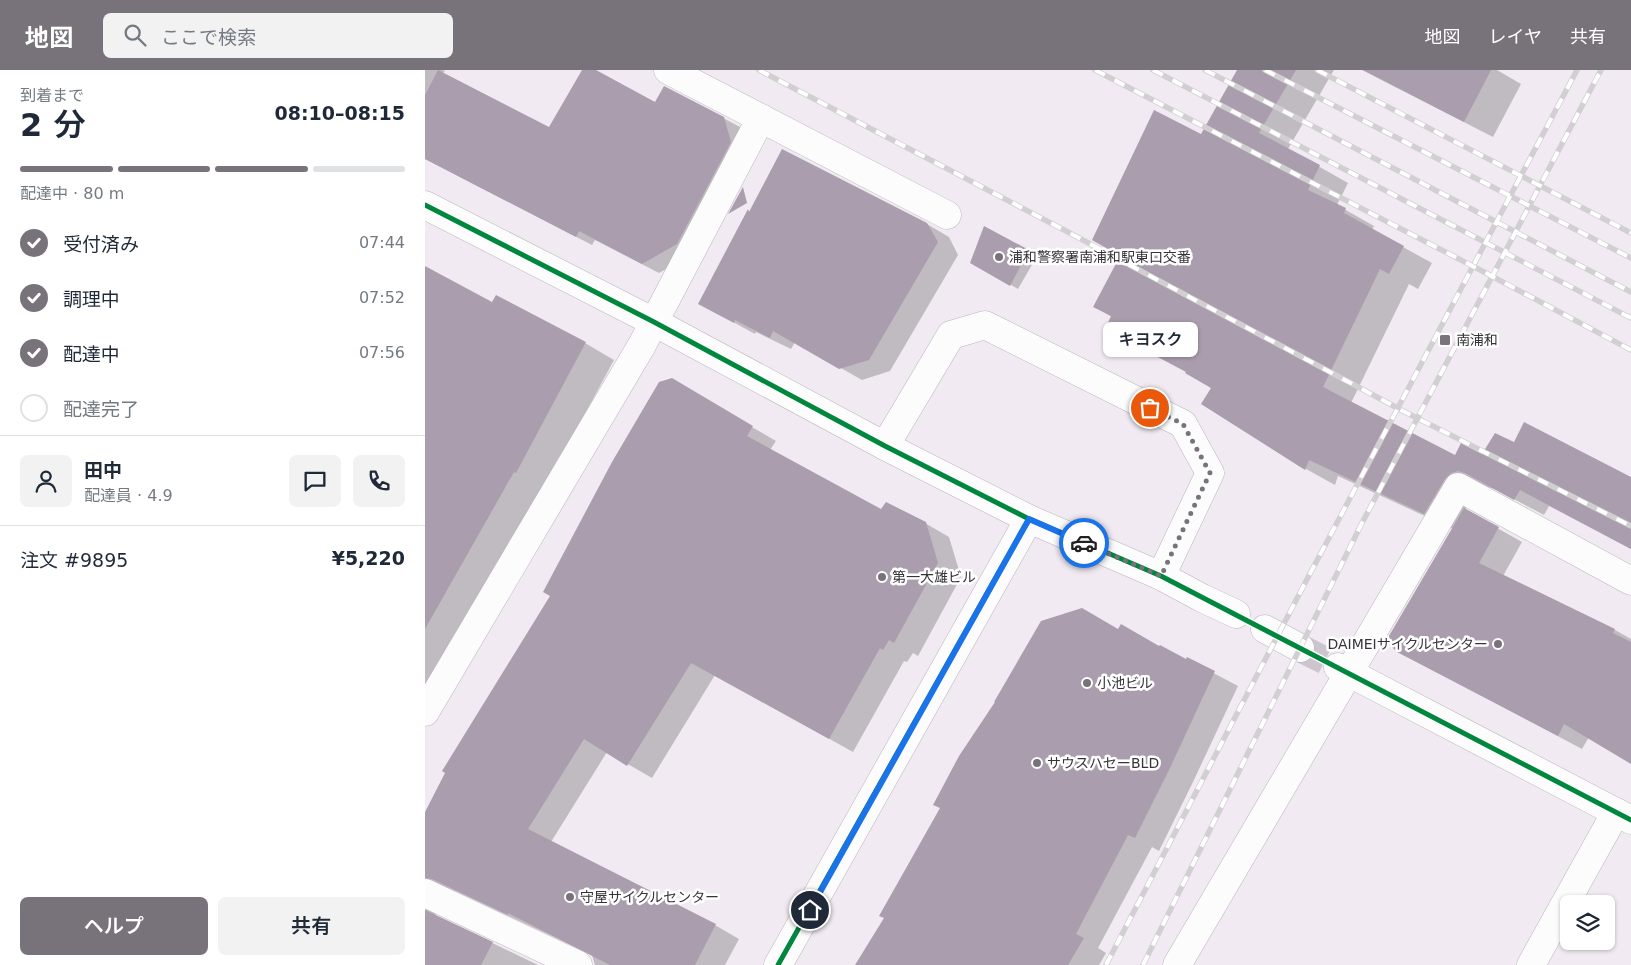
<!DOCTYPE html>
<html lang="ja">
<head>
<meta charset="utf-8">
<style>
	body { margin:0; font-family:"DejaVu Sans","Noto Sans JP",sans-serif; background:#f2f2f3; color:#1f2937; height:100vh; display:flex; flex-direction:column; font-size:19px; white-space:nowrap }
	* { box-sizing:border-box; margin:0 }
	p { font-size:16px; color:#747a83 }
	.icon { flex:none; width:28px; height:28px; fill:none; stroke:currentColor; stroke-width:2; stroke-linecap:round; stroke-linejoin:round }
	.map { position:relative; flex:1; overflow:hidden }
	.sheet { display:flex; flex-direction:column; background:#fff; width:425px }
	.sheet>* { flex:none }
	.tools { position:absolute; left:1135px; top:825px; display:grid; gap:10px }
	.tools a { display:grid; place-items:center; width:55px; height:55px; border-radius:8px; background:#fff; box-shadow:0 1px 4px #0004; font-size:25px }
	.pin { position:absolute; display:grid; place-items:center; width:42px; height:42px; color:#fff; margin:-21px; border:2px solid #fff; border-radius:50%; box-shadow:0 1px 5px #0007 }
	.courier { position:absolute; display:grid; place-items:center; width:50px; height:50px; margin:-25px; border:4px solid #1a73e8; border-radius:50%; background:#fff; color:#222; box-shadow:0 1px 6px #0007 }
	.bubble { position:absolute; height:35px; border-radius:8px; background:#fff; box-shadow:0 1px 4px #0004; font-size:16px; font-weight:600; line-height:35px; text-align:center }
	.head em { font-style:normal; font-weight:600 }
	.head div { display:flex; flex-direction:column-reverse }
	.head { display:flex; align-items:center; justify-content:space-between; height:85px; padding:0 20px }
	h1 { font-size:32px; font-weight:600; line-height:38px }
	.bar { display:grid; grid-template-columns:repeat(4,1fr); gap:8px 5px; align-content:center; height:60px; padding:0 20px }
	.bar i { height:6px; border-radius:4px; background:#e0e1e3 }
	.bar .active { background:#78737a }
	.bar p { grid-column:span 4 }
	.line { display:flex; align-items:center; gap:12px; padding:0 20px; border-top:1px solid #e0e1e3 }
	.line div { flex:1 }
	.round { display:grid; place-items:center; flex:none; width:52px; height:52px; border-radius:8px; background:#f2f2f3 }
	ol { padding:0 20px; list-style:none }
	li { display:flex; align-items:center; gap:15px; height:55px }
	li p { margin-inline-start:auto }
	li .icon { padding:5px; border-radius:50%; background:#78737a; color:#fff; stroke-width:4 }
	li:last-child { color:#747a83 }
	li i { width:28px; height:28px; border:2px solid #e0e1e3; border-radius:50% }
	.button { display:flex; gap:10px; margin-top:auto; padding:10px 20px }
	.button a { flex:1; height:58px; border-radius:8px; background:#78737a; color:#fff; font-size:20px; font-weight:600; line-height:58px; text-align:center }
	.button a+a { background:#f2f2f3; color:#1f2937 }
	header { display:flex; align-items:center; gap:30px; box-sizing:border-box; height:70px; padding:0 25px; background:#78737a; color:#fff }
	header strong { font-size:24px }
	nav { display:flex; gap:28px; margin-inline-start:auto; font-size:18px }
	.search { width:350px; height:45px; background:#f2f2f3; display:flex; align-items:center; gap:12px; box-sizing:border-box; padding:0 18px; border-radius:8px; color:#747a83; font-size:19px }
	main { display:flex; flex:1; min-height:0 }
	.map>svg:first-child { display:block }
	.shadow { fill:#0003 }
	.building { fill:#aa9dad }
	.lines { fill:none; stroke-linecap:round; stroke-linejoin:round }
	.minor-tunnel { stroke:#ccc5cd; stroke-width:28; stroke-dasharray:28 14; stroke-linecap:butt }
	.minor-casing { stroke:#b9b5bb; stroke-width:29 }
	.minor { stroke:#fdfcfd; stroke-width:28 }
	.rail-casing { stroke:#d1cfd2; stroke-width:5.5 }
	.rail { stroke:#fff; stroke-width:4; stroke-dasharray:11; stroke-linecap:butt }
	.cycleway-casing { stroke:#fff; stroke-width:8 }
	.cycleway { stroke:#00873e; stroke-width:5 }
	.done { stroke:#78737a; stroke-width:5; stroke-dasharray:0 9 }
	.route { stroke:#1a73e8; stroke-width:6 }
	.poi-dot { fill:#78737a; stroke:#fff; stroke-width:2 }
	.labels { text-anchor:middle; stroke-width:5; stroke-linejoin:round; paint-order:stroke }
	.poi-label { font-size:14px; fill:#373339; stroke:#fff; text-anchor:start }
</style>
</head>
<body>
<header>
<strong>地図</strong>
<div class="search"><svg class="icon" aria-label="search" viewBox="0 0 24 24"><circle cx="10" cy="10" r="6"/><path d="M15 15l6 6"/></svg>ここで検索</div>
<nav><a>地図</a><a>レイヤ</a><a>共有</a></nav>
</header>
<main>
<section class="sheet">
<div class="head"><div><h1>2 分</h1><p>到着まで</p></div><em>08:10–08:15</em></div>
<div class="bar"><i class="active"></i><i class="active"></i><i class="active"></i><i></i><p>配達中 · 80 m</p></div>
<ol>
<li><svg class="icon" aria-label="check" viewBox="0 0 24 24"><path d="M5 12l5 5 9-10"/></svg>受付済み<p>07:44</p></li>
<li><svg class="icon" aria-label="check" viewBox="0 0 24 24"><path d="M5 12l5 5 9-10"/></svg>調理中<p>07:52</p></li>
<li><svg class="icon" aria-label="check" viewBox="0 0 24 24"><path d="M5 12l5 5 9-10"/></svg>配達中<p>07:56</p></li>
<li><i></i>配達完了</li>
</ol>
<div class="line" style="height:90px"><a class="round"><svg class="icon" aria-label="person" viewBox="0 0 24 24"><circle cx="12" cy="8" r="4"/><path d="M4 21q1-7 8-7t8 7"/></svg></a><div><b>田中</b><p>配達員 · 4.9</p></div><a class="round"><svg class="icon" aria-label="chat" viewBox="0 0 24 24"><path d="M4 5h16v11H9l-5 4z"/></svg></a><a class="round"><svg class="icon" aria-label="phone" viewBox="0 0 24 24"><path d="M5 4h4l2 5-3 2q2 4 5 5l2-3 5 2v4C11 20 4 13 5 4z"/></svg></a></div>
<div class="line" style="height:65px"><div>注文 #9895</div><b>¥5,220</b></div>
<div class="button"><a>ヘルプ</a><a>共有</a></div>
</section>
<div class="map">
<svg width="1206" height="895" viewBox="0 0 1206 895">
	<rect width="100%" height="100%" fill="#f1eaf2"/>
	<g class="shadow">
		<path d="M 0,0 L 18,0 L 20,1 L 18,3 L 125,59 L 158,0 L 169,0 L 231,34 L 298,48 L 315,57 L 321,82 L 269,183 L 234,203 L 170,170 L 167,175 L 0,89 Z"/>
		<path d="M 813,0 L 909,0 L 863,79 L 923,113 L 912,135 L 949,156 L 947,160 L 1007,193 L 993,219 L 984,214 L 926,333 L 1031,387 L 1058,386 L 1089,374 L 1206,409 L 1206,479 L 1124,436 L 1119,445 L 1070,419 L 1062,417 L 1048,425 L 1040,440 L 1097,472 L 1078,506 L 1190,560 L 1206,569 L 1206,692 L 1164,667 L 1157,679 L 972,581 L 1028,459 L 913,406 L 910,415 L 881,399 L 777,334 L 787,318 L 762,302 L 687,247 L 669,236 L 776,66 Z"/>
		<path d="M 937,0 L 1072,0 L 1096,14 L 1068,67 Z"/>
		<path d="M 324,141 L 502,154 L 524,167 L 533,185 L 465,301 L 437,310 L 370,272 L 366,279 L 331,262 L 330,264 L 275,234 Z"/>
		<path d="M 559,158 L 612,186 L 593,219 L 547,192 Z"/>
		<path d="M 0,197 L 68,234 L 160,273 L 189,290 L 120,418 L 0,626 Z"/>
		<path d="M 246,310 L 351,371 L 345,380 L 456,441 L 500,453 L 524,467 L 536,507 L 493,586 L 488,583 L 482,592 L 479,591 L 428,682 L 290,605 L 227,708 L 182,682 L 126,772 L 290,855 L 314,869 L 300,895 L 170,895 L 167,885 L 32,822 L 24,820 L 8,838 L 11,846 L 113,895 L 0,895 L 0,808 L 6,807 L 0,806 L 0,745 L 127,525 Z"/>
		<path d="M 693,561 L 761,591 L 762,589 L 813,616 L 768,712 L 734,781 L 727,777 L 673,878 L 681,883 L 674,895 L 432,895 Z"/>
	</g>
	<g class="building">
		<path d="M 13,0 L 124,57 L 157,0 L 171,0 L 230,32 L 239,16 L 299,47 L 306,72 L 252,174 L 217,194 L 154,161 L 151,167 L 0,89 L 0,25 Z"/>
		<path d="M 812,0 L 871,0 L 834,63 L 895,95 L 883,120 L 921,138 L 919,143 L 979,176 L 964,204 L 955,199 L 898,317 L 1030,385 L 1036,373 L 1057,384 L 1070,363 L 1089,372 L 1099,352 L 1206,407 L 1206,479 L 1095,420 L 1089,430 L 1040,403 L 1033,401 L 1026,403 L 1020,409 L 999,444 L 884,390 L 880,400 L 776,334 L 786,318 L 760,303 L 761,302 L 680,259 L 686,246 L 668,237 L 695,186 L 667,170 L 729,40 L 776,64 Z"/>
		<path d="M 938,0 L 1066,0 L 1039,52 Z"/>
		<path d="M 357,79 L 502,153 L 513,172 L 444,290 L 414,299 L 348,261 L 345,268 L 310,250 L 309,253 L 273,234 L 323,139 L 324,142 Z"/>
		<path d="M 318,117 L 322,133 L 303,144 Z"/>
		<path d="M 559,156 L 604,180 L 585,216 L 545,193 Z"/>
		<path d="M 0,196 L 67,232 L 71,225 L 161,272 L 91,403 L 89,402 L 0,559 Z"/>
		<path d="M 247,308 L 328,356 L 322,366 L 456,439 L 461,432 L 501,452 L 513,493 L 469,573 L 464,570 L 458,580 L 455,578 L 404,669 L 266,593 L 202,696 L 159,669 L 103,759 L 291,854 L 270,895 L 185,895 L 83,843 L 83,845 L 7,809 L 0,808 L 0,742 L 20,703 L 17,701 L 125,526 L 118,522 L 187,392 L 234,312 Z"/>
		<path d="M 1039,438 L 1074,457 L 1054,493 L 1190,559 L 1188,563 L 1206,572 L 1206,694 L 1139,654 L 1133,666 L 972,582 L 961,571 Z"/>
		<path d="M 657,538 L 693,559 L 696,554 L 734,576 L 735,575 L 761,589 L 762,587 L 790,601 L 745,698 L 710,768 L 703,765 L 651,864 L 659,868 L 643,895 L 430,895 L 459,848 L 454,846 L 515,738 L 508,735 L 534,686 L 570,632 L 569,632 L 616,551 Z"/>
		<path d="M 0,840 L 68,872 L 56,895 L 0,895 Z"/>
	</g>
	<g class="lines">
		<path class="minor-tunnel" d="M 875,578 L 913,597"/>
		<defs>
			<g id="minor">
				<path d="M 243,0 L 522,145"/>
				<path d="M 0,135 L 229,252 L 460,376 L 604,449 L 736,506 L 777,528 L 811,544"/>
				<path d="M 460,376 L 526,265 L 560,255 L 758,354 L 785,403 L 736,506"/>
				<path d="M 840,559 L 875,578"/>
				<path d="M 913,597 L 1206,750"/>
				<path d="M 0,642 L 217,275 L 336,48"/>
				<path d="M 0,823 L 153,895"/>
				<path d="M 353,895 L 604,449"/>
				<path d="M 752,895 L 1033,417 L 1206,511"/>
				<path d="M 1106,895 L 1191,742"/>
			</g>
		</defs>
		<use href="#minor" class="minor-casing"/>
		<use href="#minor" class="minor"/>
		<defs>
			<g id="rail">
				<path d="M 334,0 L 641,161 L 978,341 L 1206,456"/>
				<path d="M 670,0 L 1059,202 L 1206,280"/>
				<path d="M 728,0 L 1206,248"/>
				<path d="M 780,0 L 1206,222"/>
				<path d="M 840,0 L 1206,188"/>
				<path d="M 892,0 L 1206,163"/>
				<path d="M 681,895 L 879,515 L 1152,0"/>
				<path d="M 718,895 L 936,455 L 1176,0"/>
			</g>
		</defs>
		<use href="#rail" class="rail-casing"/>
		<use href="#rail" class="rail"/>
		<defs>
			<g id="cycleway">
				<path d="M 0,135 L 229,252 L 460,376 L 604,449 L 736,506 L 1206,750"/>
				<path d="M 353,895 L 604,449"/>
			</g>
		</defs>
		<use href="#cycleway" class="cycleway-casing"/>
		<use href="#cycleway" class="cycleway"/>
	</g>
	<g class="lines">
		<path class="done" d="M 659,473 L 736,506 L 785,403 L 758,354 L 725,338"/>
		<path class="route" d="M 385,840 L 604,449 L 659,473"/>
	</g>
	<g class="poi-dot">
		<circle cx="574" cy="187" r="5"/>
		<rect x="1014" y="264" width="12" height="12" rx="2.5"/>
		<circle cx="457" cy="507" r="5"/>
		<circle cx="1073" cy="574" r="5"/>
		<circle cx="662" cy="613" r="5"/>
		<circle cx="612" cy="693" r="5"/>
		<circle cx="145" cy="827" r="5"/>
	</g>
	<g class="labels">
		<g class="poi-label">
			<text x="584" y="192">浦和警察署南浦和駅東口交番</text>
			<text x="1031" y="275">南浦和</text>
			<text x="467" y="512">第一大雄ビル</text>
			<text x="1063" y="579" text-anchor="end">DAIMEIサイクルセンター</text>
			<text x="672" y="618">小池ビル</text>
			<text x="622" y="698">サウスハセーBLD</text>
			<text x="155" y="832">守屋サイクルセンター</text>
		</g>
	</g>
</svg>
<div class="tools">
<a><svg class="icon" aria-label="layers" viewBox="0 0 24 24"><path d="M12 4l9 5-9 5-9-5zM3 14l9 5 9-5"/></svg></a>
</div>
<div class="pin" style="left:725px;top:338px;background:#ea580c"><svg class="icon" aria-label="bag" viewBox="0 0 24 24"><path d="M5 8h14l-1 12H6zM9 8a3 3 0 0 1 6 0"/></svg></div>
<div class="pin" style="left:385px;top:840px;background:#1f2937"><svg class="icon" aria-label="home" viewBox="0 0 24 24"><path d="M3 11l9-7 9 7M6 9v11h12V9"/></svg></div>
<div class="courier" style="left:659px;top:473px"><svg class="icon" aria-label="car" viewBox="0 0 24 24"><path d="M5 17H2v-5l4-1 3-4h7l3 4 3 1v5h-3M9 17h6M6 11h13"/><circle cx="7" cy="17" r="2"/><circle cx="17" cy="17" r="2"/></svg></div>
<div class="bubble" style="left:678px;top:252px;width:95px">キヨスク</div>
</div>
</main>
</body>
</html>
